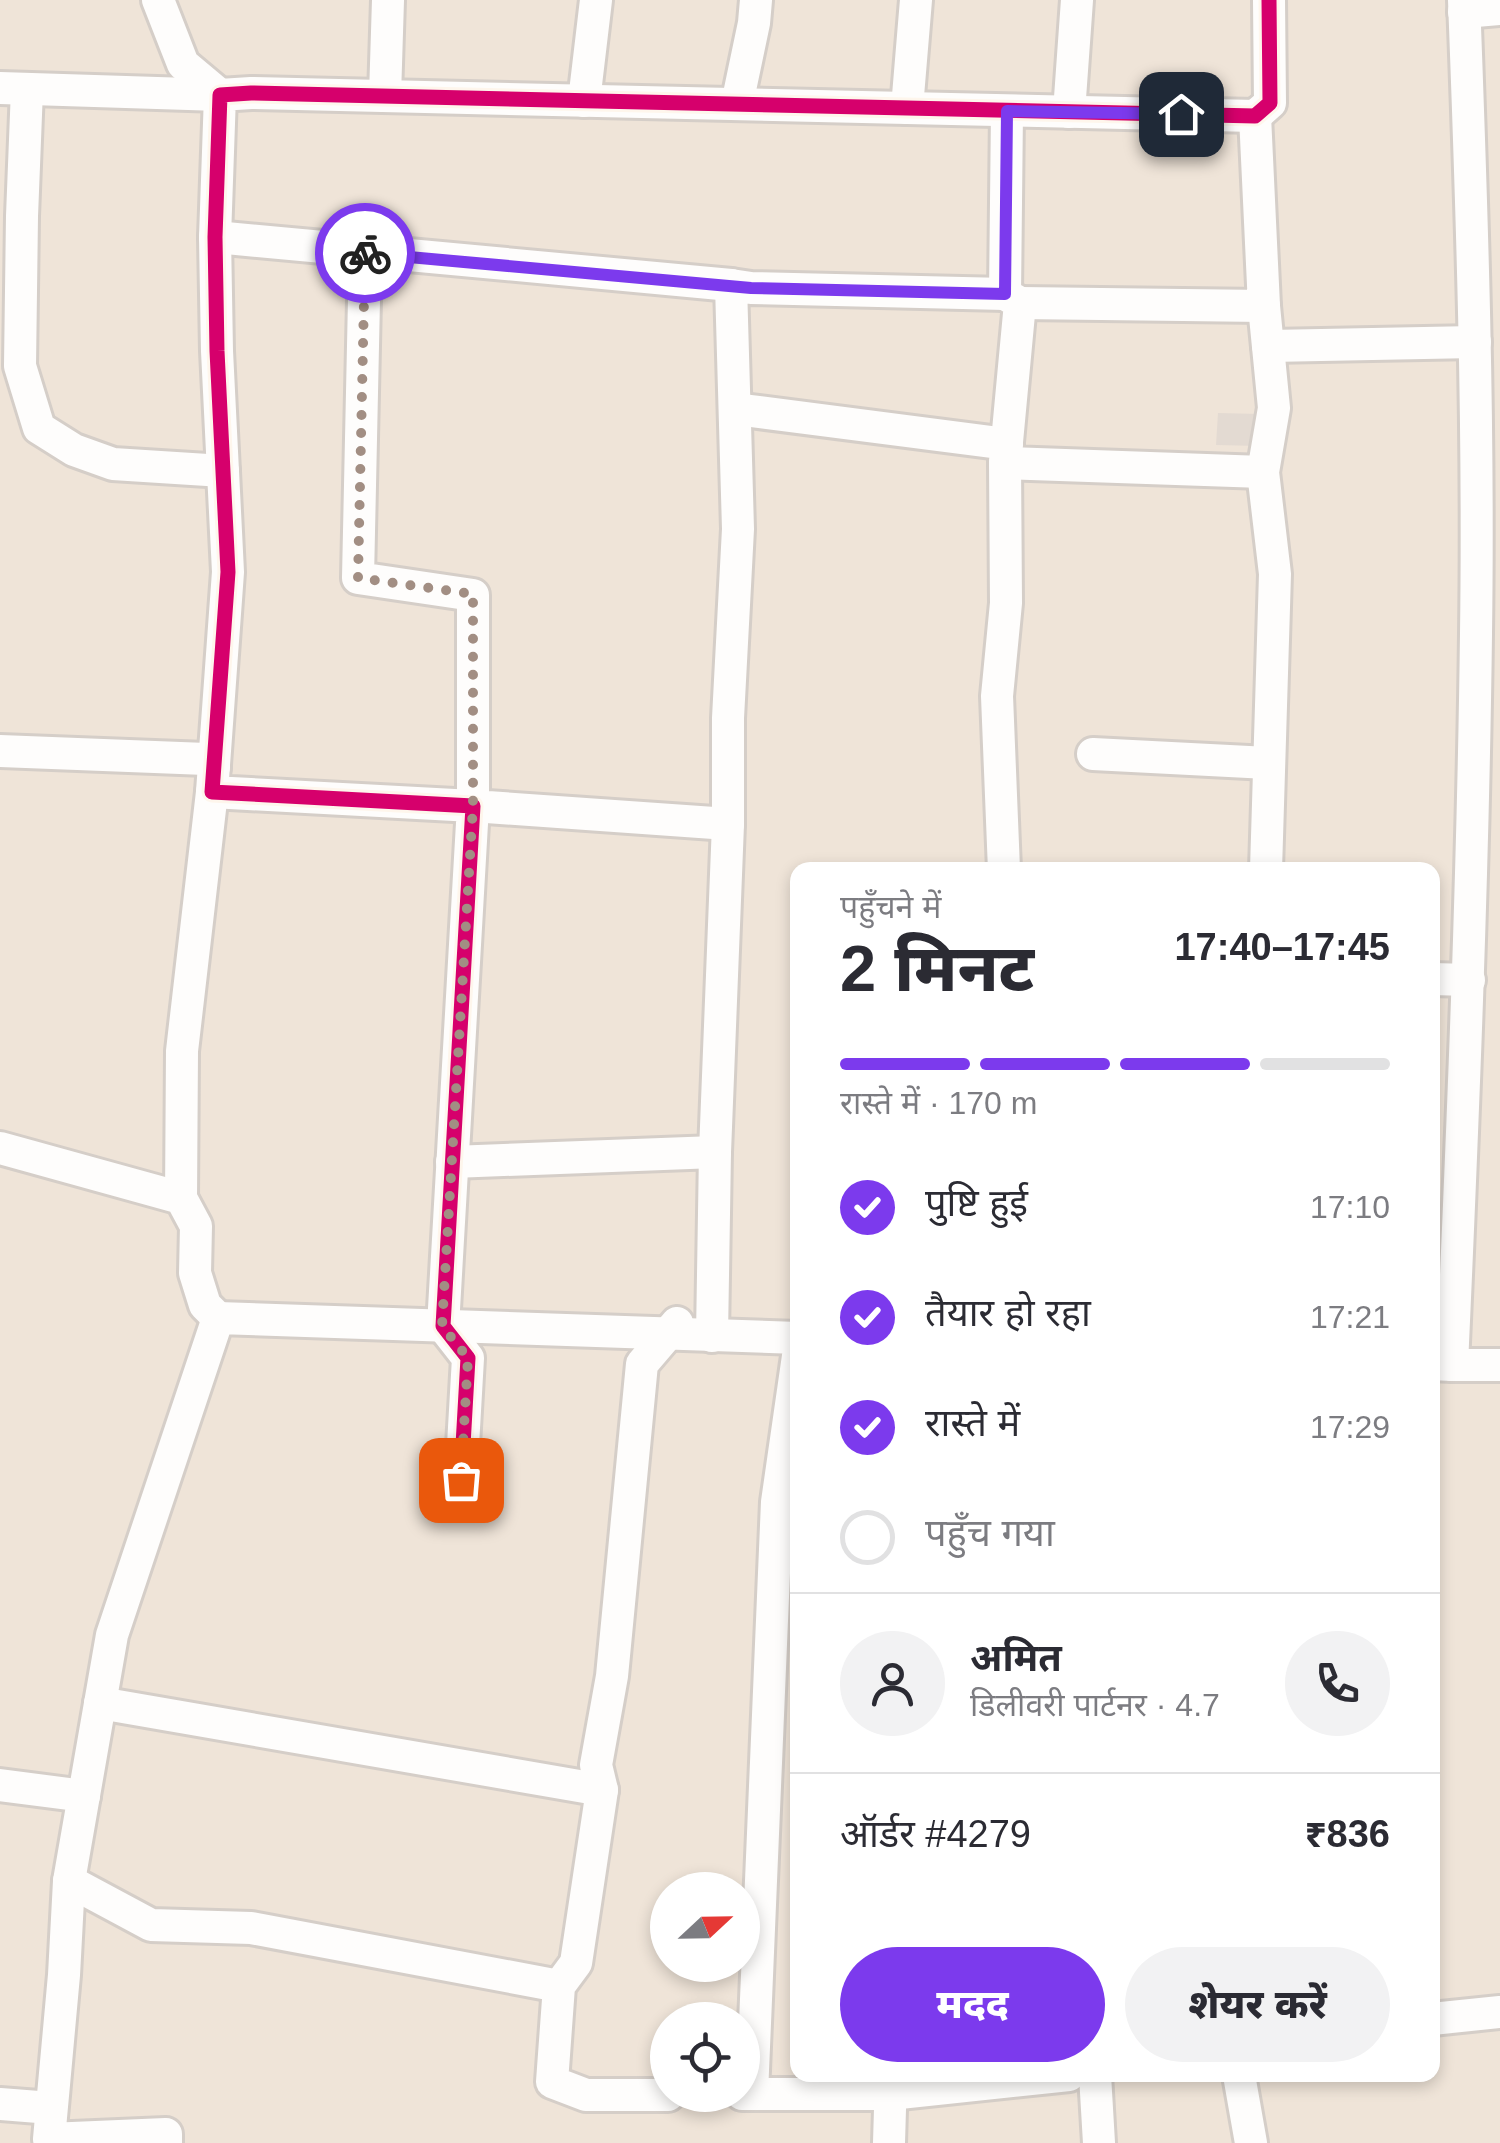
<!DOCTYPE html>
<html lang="hi">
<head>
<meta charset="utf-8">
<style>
	body { margin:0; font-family:Arial,"Noto Sans Devanagari",sans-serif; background:#f2f2f3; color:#2b2b33; height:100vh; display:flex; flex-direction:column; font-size:38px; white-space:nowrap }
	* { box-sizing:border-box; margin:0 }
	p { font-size:32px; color:#7c7c81 }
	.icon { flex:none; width:55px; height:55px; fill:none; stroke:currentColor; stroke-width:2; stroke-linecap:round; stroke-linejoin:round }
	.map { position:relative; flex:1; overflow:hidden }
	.drawer { position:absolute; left:790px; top:862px; width:650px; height:1220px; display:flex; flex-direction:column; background:#fff; border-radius:20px; box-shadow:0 5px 15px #0003 }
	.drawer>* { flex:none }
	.needle { width:65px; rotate:68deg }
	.tools { position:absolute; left:650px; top:1872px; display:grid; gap:20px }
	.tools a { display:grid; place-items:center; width:110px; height:110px; border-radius:50%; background:#fff; box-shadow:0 5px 15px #0003; font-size:50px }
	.pin { position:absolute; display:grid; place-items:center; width:85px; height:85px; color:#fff; margin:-42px; border-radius:20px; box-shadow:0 5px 15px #0006 }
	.courier { position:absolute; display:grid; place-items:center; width:100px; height:100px; margin:-50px; border:8px solid #7c3aed; border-radius:50%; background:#fff; color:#222; box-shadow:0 2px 12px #0007 }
	.overview em { font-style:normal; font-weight:800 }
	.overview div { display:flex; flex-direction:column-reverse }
	.overview { display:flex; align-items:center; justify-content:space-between; height:170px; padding:0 50px }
	h1 { font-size:65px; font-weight:800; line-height:75px }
	.bar { display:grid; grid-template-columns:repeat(4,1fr); gap:15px 10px; align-content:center; height:120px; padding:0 50px }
	.bar i { height:12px; border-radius:8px; background:#e1e1e2 }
	.bar .selected { background:#7c3aed }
	.bar p { grid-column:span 4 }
	.line { display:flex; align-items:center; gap:25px; padding:0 50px; border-top:2px solid #e1e1e2 }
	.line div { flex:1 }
	.round { display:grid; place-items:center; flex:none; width:105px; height:105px; border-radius:52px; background:#f2f2f3 }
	ol { padding:0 50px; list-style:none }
	li { display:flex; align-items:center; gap:30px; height:110px }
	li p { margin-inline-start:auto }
	li .icon { padding:10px; border-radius:50%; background:#7c3aed; color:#fff; stroke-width:4 }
	li:last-child { color:#7c7c81 }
	li i { width:55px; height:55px; border:5px solid #e1e1e2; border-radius:50% }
	.cta { display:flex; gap:20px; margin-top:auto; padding:20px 50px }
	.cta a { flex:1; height:115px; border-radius:60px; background:#7c3aed; color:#fff; font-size:40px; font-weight:800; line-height:115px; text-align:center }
	.cta a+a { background:#f2f2f3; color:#2b2b33 }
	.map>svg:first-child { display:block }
	.residential { fill:#efe4d8; fill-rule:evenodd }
	.building { fill:#e3dad2 }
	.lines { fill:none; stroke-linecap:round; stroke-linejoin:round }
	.street-casing { stroke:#d5cec8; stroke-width:38 }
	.street { stroke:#fefdfc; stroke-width:32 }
	.cycleway-casing { stroke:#fef6ec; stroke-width:21 }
	.cycleway { stroke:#d6006c; stroke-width:15 }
	.done { stroke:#a28e83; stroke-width:10; stroke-dasharray:0 18 }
	.route { stroke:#7c3aed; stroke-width:12 }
</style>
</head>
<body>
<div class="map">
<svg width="1500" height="2143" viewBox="0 0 1500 2143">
	<rect width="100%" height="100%" fill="#f6f1eb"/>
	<path class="residential" d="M 0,0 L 1500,0 L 1500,2143 L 0,2143 ZM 798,870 L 1432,870 L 1432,2075 L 798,2075 ZM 668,1890 L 742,1890 L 742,1965 L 668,1965 ZM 668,2020 L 742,2020 L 742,2095 L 668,2095 Z"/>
	<path class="building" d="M 1218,413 L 1260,414 L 1259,446 L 1216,445 Z"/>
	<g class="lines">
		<defs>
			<g id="street">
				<path d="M 158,0 L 183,64 L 220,95"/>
				<path d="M 1464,12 L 1500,9"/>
				<path d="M 0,88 L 220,95"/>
				<path d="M 27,89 L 22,216 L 20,366 L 39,428 L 74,450 L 113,464 L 223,471"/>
				<path d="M 385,96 L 388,0"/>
				<path d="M 584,101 L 596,0"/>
				<path d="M 737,104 L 754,23 L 756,0"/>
				<path d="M 907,108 L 916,0"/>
				<path d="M 1007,111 L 1005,294 L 1020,303 L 1005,463 L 1263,472"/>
				<path d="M 1069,112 L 1077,0"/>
				<path d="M 215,237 L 731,285"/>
				<path d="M 365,253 L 358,578 L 473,595 L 473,806 L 728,824"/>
				<path d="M 1020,303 L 1264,306 L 1255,116"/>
				<path d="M 1264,306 L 1274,408 L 1263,472 L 1275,574 L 1266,870"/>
				<path d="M 1268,346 L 1475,342"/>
				<path d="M 735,409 L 1007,444"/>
				<path d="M 0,751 L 206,759 L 214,767"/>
				<path d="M 1093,754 L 1268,763"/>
				<path d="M 1004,870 L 997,696 L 1006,603 L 1005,463"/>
				<path d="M 1432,979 L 1469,980"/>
				<path d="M 0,1148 L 181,1198 L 196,1226 L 195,1273 L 205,1305 L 218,1318"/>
				<path d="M 452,1162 L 715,1152"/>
				<path d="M 181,1198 L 182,1051 L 212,792"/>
				<path d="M 712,1336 L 715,1152 L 728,824 L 728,718 L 738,529 L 731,285 L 751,288 L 1005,294"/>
				<path d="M 1432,1364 L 1452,1365 C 1463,1122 1473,878 1476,634 C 1479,423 1472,211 1464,0"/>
				<path d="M 1452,1365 L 1500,1365"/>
				<path d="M 461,1480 L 468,1358 L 443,1326 L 473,806 L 212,792 L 228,572 L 217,351 L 215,237 L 220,95 L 251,93 L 1255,116 L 1270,103 L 1269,0"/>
				<path d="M 100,1703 L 602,1790"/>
				<path d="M 0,1785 L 84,1796"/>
				<path d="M 69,1881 L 151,1925 L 251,1928 L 559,1986"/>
				<path d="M 1432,2019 L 1500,2012"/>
				<path d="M 1095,2075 L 1099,2143"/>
				<path d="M 1239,2075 L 1251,2143"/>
				<path d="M 742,2094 L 890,2094 L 1069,2075"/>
				<path d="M 752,2094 L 777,1502 L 798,1356"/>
				<path d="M 668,2095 L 586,2095 L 552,2082 L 559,1986 L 576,1963 L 602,1790 L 596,1765 L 612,1676 L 642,1364 L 677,1323"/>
				<path d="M 0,2104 L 51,2108"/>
				<path d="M 166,2143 L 166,2134 L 49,2139 L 64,1975 L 69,1881 L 112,1635 L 218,1318 L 798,1338"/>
				<path d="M 889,2143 L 891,2075"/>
			</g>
		</defs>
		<use href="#street" class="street-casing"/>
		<use href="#street" class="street"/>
		<defs>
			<path id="cycleway" d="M 461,1480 L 468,1358 L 443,1326 L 473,806 L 212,792 L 228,572 L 217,351 L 215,237 L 220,95 L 251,93 L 1255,116 L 1270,103 L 1269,0"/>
		</defs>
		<use href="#cycleway" class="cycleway-casing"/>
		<use href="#cycleway" class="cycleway"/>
	</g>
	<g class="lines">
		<path class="done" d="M 365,253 L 358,578 L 473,594 L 473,806 L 442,1326 L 468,1358 L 461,1480"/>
		<path class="route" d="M 365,253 L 751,288 L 1005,294 L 1007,111 L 1181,114"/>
	</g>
</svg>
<div class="tools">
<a><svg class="needle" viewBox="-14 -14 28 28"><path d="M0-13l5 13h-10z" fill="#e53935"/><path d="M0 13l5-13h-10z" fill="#7c7c81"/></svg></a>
<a><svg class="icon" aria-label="locate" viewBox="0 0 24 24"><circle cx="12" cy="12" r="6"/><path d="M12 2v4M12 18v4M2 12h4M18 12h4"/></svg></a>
</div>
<div class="pin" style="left:461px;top:1480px;background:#ea580c"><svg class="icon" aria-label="bag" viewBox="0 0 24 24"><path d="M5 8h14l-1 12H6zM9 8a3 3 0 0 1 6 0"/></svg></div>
<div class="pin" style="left:1181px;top:114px;background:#1f2937"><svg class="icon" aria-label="home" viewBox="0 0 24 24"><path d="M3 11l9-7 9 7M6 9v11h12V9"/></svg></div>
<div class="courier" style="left:365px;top:253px"><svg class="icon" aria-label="bike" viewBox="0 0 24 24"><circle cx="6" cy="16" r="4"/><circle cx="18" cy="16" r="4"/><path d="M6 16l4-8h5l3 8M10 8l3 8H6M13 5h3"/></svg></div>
<section class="drawer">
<div class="overview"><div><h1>2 मिनट</h1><p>पहुँचने में</p></div><em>17:40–17:45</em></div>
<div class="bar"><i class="selected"></i><i class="selected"></i><i class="selected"></i><i></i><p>रास्ते में · 170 m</p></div>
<ol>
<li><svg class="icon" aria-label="check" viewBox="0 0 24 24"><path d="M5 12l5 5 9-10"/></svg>पुष्टि हुई<p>17:10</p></li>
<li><svg class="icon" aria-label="check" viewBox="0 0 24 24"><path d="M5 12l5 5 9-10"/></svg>तैयार हो रहा<p>17:21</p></li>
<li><svg class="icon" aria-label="check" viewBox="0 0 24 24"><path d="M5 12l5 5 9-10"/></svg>रास्ते में<p>17:29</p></li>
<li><i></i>पहुँच गया</li>
</ol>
<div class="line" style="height:180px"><a class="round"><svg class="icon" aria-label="person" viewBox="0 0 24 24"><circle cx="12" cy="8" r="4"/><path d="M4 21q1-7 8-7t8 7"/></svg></a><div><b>अमित</b><p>डिलीवरी पार्टनर · 4.7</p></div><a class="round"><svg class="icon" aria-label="phone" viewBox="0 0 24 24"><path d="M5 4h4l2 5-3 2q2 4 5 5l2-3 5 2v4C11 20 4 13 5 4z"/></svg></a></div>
<div class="line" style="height:130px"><div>ऑर्डर #4279</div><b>₹836</b></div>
<div class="cta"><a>मदद</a><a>शेयर करें</a></div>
</section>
</div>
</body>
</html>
